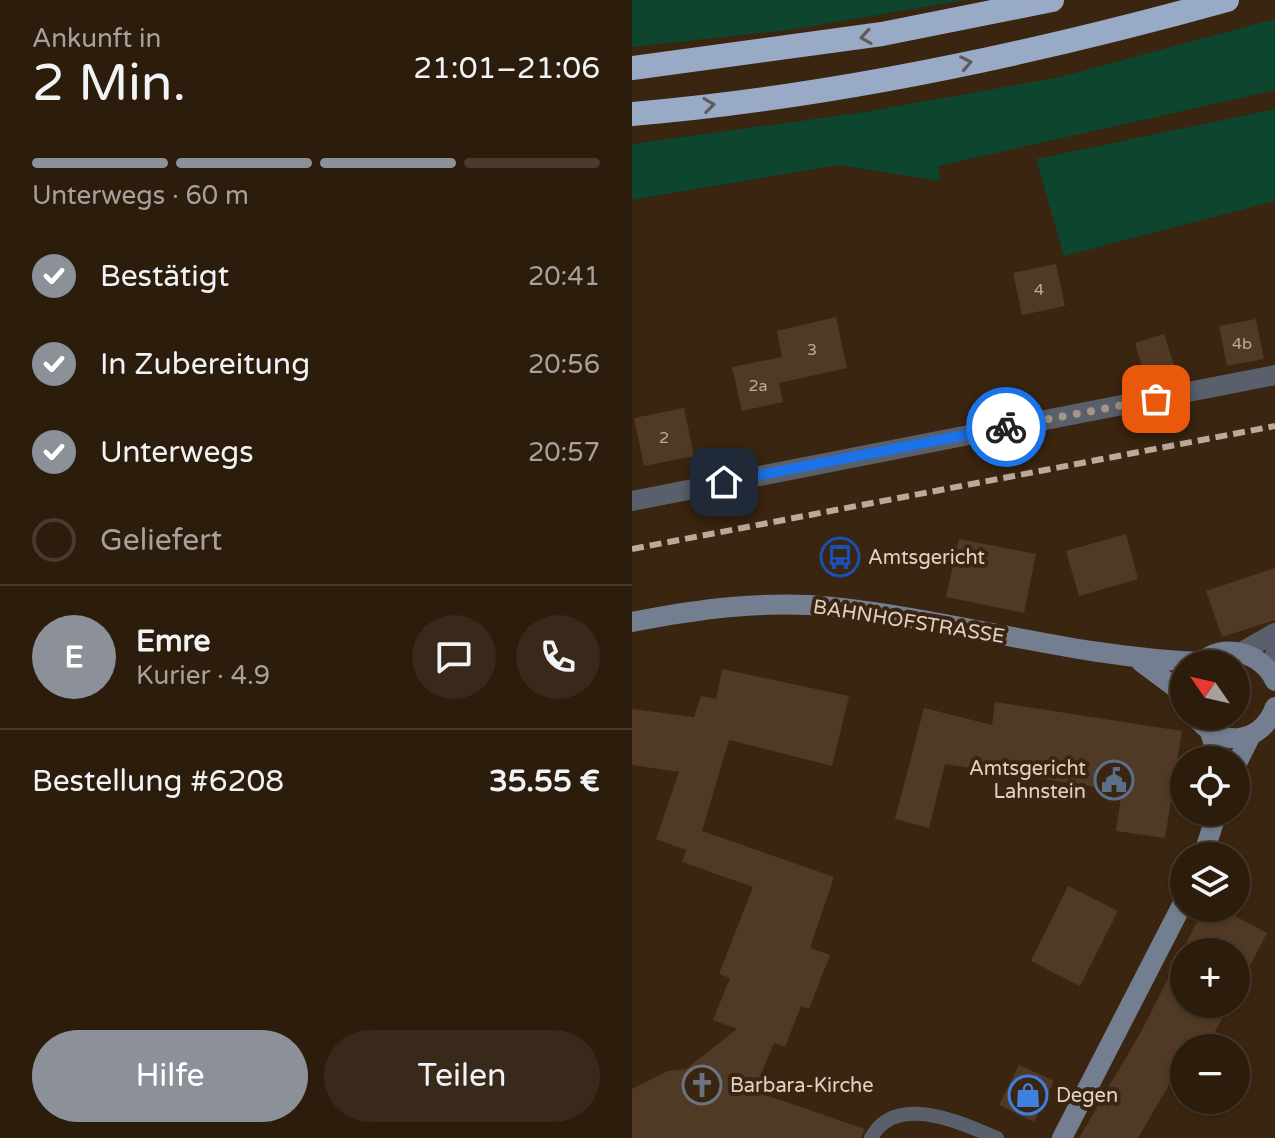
<!DOCTYPE html>
<html lang="de">
<head>
<meta charset="utf-8">
<style>
	body { margin:0; font-family:"Varela Round",sans-serif; background:#38291a; color:#f1f3f6; height:100vh; display:flex; flex-direction:column; font-size:30px; white-space:nowrap }
	* { box-sizing:border-box; margin:0 }
	p { font-size:26px; color:#a6a19d }
	.icon { flex:none; width:44px; height:44px; fill:none; stroke:currentColor; stroke-width:2; stroke-linecap:round; stroke-linejoin:round }
	.map { position:relative; flex:1; overflow:hidden }
	.drawer { display:flex; flex-direction:column; background:#2c1c0c; width:632px }
	.drawer>* { flex:none }
	.needle { width:52px; rotate:304deg }
	.tools { position:absolute; left:538px; top:650px; display:grid; gap:16px }
	.tools a { display:grid; place-items:center; width:80px; height:80px; border-radius:50%; background:#2c1c0c; box-shadow:0 2px 6px #0004,0 0 0 2px #483a2d; font-size:40px }
	.pin { position:absolute; display:grid; place-items:center; width:68px; height:68px; color:#fff; margin:-34px; border-radius:16px; box-shadow:0 4px 12px #0006 }
	.courier { position:absolute; display:grid; place-items:center; width:80px; height:80px; margin:-40px; border:6px solid #1a73e8; border-radius:50%; background:#fff; color:#222; box-shadow:0 2px 10px #0007 }
	.headline em { font-style:normal; font-weight:600 }
	.headline div { display:flex; flex-direction:column-reverse }
	.headline { display:flex; align-items:center; justify-content:space-between; height:136px; padding:0 32px }
	h1 { font-size:52px; font-weight:600; line-height:60px }
	.bar { display:grid; grid-template-columns:repeat(4,1fr); gap:12px 8px; align-content:center; height:96px; padding:0 32px }
	.bar i { height:10px; border-radius:6px; background:#483a2d }
	.bar .current { background:#8c9099 }
	.bar p { grid-column:span 4 }
	.line { display:flex; align-items:center; gap:20px; padding:0 32px; border-top:2px solid #483a2d }
	.line div { flex:1 }
	.round { display:grid; place-items:center; flex:none; width:84px; height:84px; border-radius:42px; background:#38291a }
	ol { padding:0 32px; list-style:none }
	li { display:flex; align-items:center; gap:24px; height:88px }
	li p { margin-inline-start:auto }
	li .icon { padding:8px; border-radius:50%; background:#8c9099; color:#fff; stroke-width:4 }
	li:last-child { color:#a6a19d }
	li i { width:44px; height:44px; border:4px solid #483a2d; border-radius:50% }
	.cta { display:flex; gap:16px; margin-top:auto; padding:16px 32px }
	.cta a { flex:1; height:92px; border-radius:48px; background:#8c9099; color:#fff; font-size:32px; font-weight:600; line-height:92px; text-align:center }
	.cta a+a { background:#38291a; color:#f1f3f6 }
	main { display:flex; flex:1; min-height:0 }
	.map>svg:first-child { display:block }
	.green { fill:#0d452e }
	.building { fill:#503a25 }
	.lines { fill:none; stroke-linecap:round; stroke-linejoin:round }
	.lane { stroke:#59606c; stroke-width:14 }
	.street { stroke:#59606c; stroke-width:20 }
	.secondary { stroke:#737e90; stroke-width:20 }
	.highway { stroke:#99aac6; stroke-width:24 }
	.rail { stroke:#baaa9c; stroke-width:6; stroke-dasharray:12 6; stroke-linecap:butt }
	.oneway { stroke:#605a59 }
	.done { stroke:#a69586; stroke-width:8; stroke-dasharray:0 14.4 }
	.route { stroke:#1a73e8; stroke-width:10 }
	.labels { text-anchor:middle; stroke-width:8; stroke-linejoin:round; paint-order:stroke }
	.number-label { font-size:16px; fill:#bcac9e }
	.poi-label { font-size:20px; fill:#e0d2c6; stroke:#3a2510; text-anchor:start }
	.street-label { font-size:20px; fill:#e0d2c6; stroke:#3a2510 }
</style>
</head>
<body>
<main>
<section class="drawer">
<div class="headline"><div><h1>2 Min.</h1><p>Ankunft in</p></div><em>21:01–21:06</em></div>
<div class="bar"><i class="current"></i><i class="current"></i><i class="current"></i><i></i><p>Unterwegs · 60 m</p></div>
<ol>
<li><svg class="icon" aria-label="check" viewBox="0 0 24 24"><path d="M5 12l5 5 9-10"/></svg>Bestätigt<p>20:41</p></li>
<li><svg class="icon" aria-label="check" viewBox="0 0 24 24"><path d="M5 12l5 5 9-10"/></svg>In Zubereitung<p>20:56</p></li>
<li><svg class="icon" aria-label="check" viewBox="0 0 24 24"><path d="M5 12l5 5 9-10"/></svg>Unterwegs<p>20:57</p></li>
<li><i></i>Geliefert</li>
</ol>
<div class="line" style="height:144px"><b class="round" style="background:#8c9099;color:#fff">E</b><div><b>Emre</b><p>Kurier · 4.9</p></div><a class="round"><svg class="icon" aria-label="chat" viewBox="0 0 24 24"><path d="M4 5h16v11H9l-5 4z"/></svg></a><a class="round"><svg class="icon" aria-label="phone" viewBox="0 0 24 24"><path d="M5 4h4l2 5-3 2q2 4 5 5l2-3 5 2v4C11 20 4 13 5 4z"/></svg></a></div>
<div class="line" style="height:104px"><div>Bestellung #6208</div><b>35.55 €</b></div>
<div class="cta"><a>Hilfe</a><a>Teilen</a></div>
</section>
<div class="map">
<svg width="643" height="1138" viewBox="0 0 643 1138">
	<rect width="100%" height="100%" fill="#3a2510"/>
	<g class="green">
		<path d="M 0,0 L 334,0 L 163,29 L 0,47 Z"/>
		<path d="M 643,19 L 643,90 L 306,166 L 309,181 L 206,165 L 0,200 L 0,144 L 233,112 L 428,77 Z"/>
		<path d="M 643,109 L 643,201 L 432,256 L 404,159 Z"/>
	</g>
	<g class="building">
		<path d="M 424,264 L 433,306 L 390,315 L 381,273 Z"/>
		<path d="M 204,317 L 215,368 L 147,383 L 151,402 L 110,411 L 100,367 L 150,357 L 145,331 Z"/>
		<path d="M 624,319 L 632,359 L 595,366 L 587,326 Z"/>
		<path d="M 532,334 L 543,368 L 513,377 L 503,343 Z"/>
		<path d="M 52,408 L 62,456 L 12,466 L 2,418 Z"/>
		<path d="M 494,534 L 506,579 L 447,596 L 434,551 Z"/>
		<path d="M 327,539 L 404,554 L 392,613 L 314,597 Z"/>
		<path d="M 643,568 L 643,620 L 590,637 L 574,591 Z"/>
		<path d="M 90,669 L 217,696 L 200,766 L 97,740 L 70,831 L 202,877 L 178,948 L 198,955 L 177,1009 L 169,1006 L 153,1047 L 142,1043 L 122,1091 L 233,1129 L 229,1138 L 0,1138 L 0,1089 L 36,1071 L 54,1069 L 105,1029 L 81,1020 L 98,978 L 87,974 L 121,887 L 50,862 L 54,850 L 24,839 L 47,772 L 0,765 L 0,709 L 62,717 L 69,696 L 84,699 Z"/>
		<path d="M 363,702 L 550,731 L 533,838 L 484,831 L 490,791 L 313,764 L 297,828 L 263,819 L 292,708 L 360,725 Z"/>
		<path d="M 436,886 L 486,911 L 448,986 L 399,961 Z"/>
		<path d="M 572,908 L 588,908 L 635,933 L 604,992 L 604,952 L 552,952 L 552,1004 L 598,1004 L 574,1048 L 552,1048 L 552,1059 L 506,1138 L 447,1138 L 510,1030 Z"/>
		<path d="M 387,1065 L 422,1081 L 402,1122 L 367,1105 Z"/>
	</g>
	<g class="lines">
		<path class="lane" d="M 239,1138 C 264,1091 331,1124 365,1138"/>
		<g class="street">
			<path d="M 0,501 L 643,375"/>
			<path d="M 608,653 L 643,633"/>
			<path d="M 638,671 L 643,655"/>
		</g>
		<g class="secondary">
			<path d="M 0,622 C 66,609 133,600 201,607 C 325,620 445,658 570,662"/>
			<path d="M 509,662 L 552,694"/>
			<path d="M 568,664 C 590,640 631,653 643,681"/>
			<path d="M 563,716 C 586,748 629,746 643,707"/>
			<path d="M 578,732 L 587,760"/>
			<path d="M 604,765 L 618,737"/>
			<path d="M 571,856 L 585,812"/>
			<path d="M 430,1138 L 552,901"/>
		</g>
		<g class="highway">
			<path d="M 0,68 L 250,34 L 420,0"/>
			<path d="M 0,114 C 201,97 401,54 595,0"/>
		</g>
		<path class="rail" d="M 0,549 L 643,426"/>
	</g>
	<defs><path id="oneway-chevron" d="M-2-3.5L2.5 0L-2 3.5" fill="none" stroke-width="1.6" stroke-linecap="round" stroke-linejoin="round" transform="scale(2)"/></defs>
	<g class="oneway">
		<use href="#oneway-chevron" transform="translate(234 37) rotate(171)"/>
		<use href="#oneway-chevron" transform="translate(334 63) rotate(-11)"/>
		<use href="#oneway-chevron" transform="translate(77 105) rotate(-7)"/>
	</g>
	<g class="lines">
		<path class="done" d="M 374,427 L 524,399"/>
		<path class="route" d="M 92,482 L 374,427"/>
	</g>
	<defs>
		<symbol id="bus-ring" viewBox="-11 -11 22 22"><circle r="9.5" fill="#3a2510" stroke="#1a4fb4" stroke-width="1.5"/><path d="M-5-6H5V4H4V6H2V4H-2V6H-4V4H-5ZM-3.5-4V0h7V-4ZM-3.5 1.2v1.5H-2V1.2ZM2 1.2v1.5H3.5V1.2Z" fill="#1a4fb4"/></symbol>
		<symbol id="civic-ring" viewBox="-11 -11 22 22"><circle r="9.5" fill="#3a2510" stroke="#5c6f8a" stroke-width="1.5"/><path d="M-.6-6.5H3V-4.5H.6V-3L4-1V1h2V6H-6V1h2V-1L-.6-3ZM-1.2 2.5V6h2.4V2.5Z" fill="#5c6f8a"/></symbol>
		<symbol id="church-ring" viewBox="-11 -11 22 22"><circle r="9.5" fill="#3a2510" stroke="#6b7280" stroke-width="1.5"/><path d="M-1.2-6h2.4v3.5h3.3v2.4h-3.3V6h-2.4V-.1h-3.3v-2.4h3.3Z" fill="#6b7280"/></symbol>
		<symbol id="shop-ring" viewBox="-11 -11 22 22"><circle r="9.5" fill="#3a2510" stroke="#3f7fe0" stroke-width="1.5"/><path d="M-5-2.5h2.3a2.7 3.5 0 0 1 5.4 0H5L5.5 6h-11ZM-1.5-2.5h3a1.5 2.3 0 0 0-3 0Z" fill="#3f7fe0"/></symbol>
	</defs>
	<g fill-rule="evenodd">
		<use href="#bus-ring" x="186" y="535" width="44" height="44"/>
		<use href="#civic-ring" x="460" y="758" width="44" height="44"/>
		<use href="#church-ring" x="48" y="1063" width="44" height="44"/>
		<use href="#shop-ring" x="374" y="1073" width="44" height="44"/>
	</g>
	<g class="labels">
		<g class="number-label">
			<text x="407" y="295">4</text>
			<text x="610" y="349">4b</text>
			<text x="180" y="355">3</text>
			<text x="126" y="391">2a</text>
			<text x="32" y="443">2</text>
		</g>
		<g class="poi-label">
			<text x="236" y="564">Amtsgericht</text>
			<text x="454" y="775" text-anchor="end">Amtsgericht<tspan x="454" dy="23">Lahnstein</tspan></text>
			<text x="98" y="1092">Barbara-Kirche</text>
			<text x="424" y="1102">Degen</text>
		</g>
		<g class="street-label">
			<text transform="translate(277 621) rotate(9)" y="7">BAHNHOFSTRASSE</text>
		</g>
	</g>
</svg>
<div class="tools">
<a><svg class="needle" viewBox="-14 -14 28 28"><path d="M0-13l5 13h-10z" fill="#e53935"/><path d="M0 13l5-13h-10z" fill="#a6a19d"/></svg></a>
<a><svg class="icon" aria-label="locate" viewBox="0 0 24 24"><circle cx="12" cy="12" r="6"/><path d="M12 2v4M12 18v4M2 12h4M18 12h4"/></svg></a>
<a><svg class="icon" aria-label="layers" viewBox="0 0 24 24"><path d="M12 4l9 5-9 5-9-5zM3 14l9 5 9-5"/></svg></a>
<a>+</a>
<a>−</a>
</div>
<div class="pin" style="left:524px;top:399px;background:#ea580c"><svg class="icon" aria-label="bag" viewBox="0 0 24 24"><path d="M5 8h14l-1 12H6zM9 8a3 3 0 0 1 6 0"/></svg></div>
<div class="pin" style="left:92px;top:482px;background:#1f2937"><svg class="icon" aria-label="home" viewBox="0 0 24 24"><path d="M3 11l9-7 9 7M6 9v11h12V9"/></svg></div>
<div class="courier" style="left:374px;top:427px"><svg class="icon" aria-label="bike" viewBox="0 0 24 24"><circle cx="6" cy="16" r="4"/><circle cx="18" cy="16" r="4"/><path d="M6 16l4-8h5l3 8M10 8l3 8H6M13 5h3"/></svg></div>
</div>
</main>
</body>
</html>
